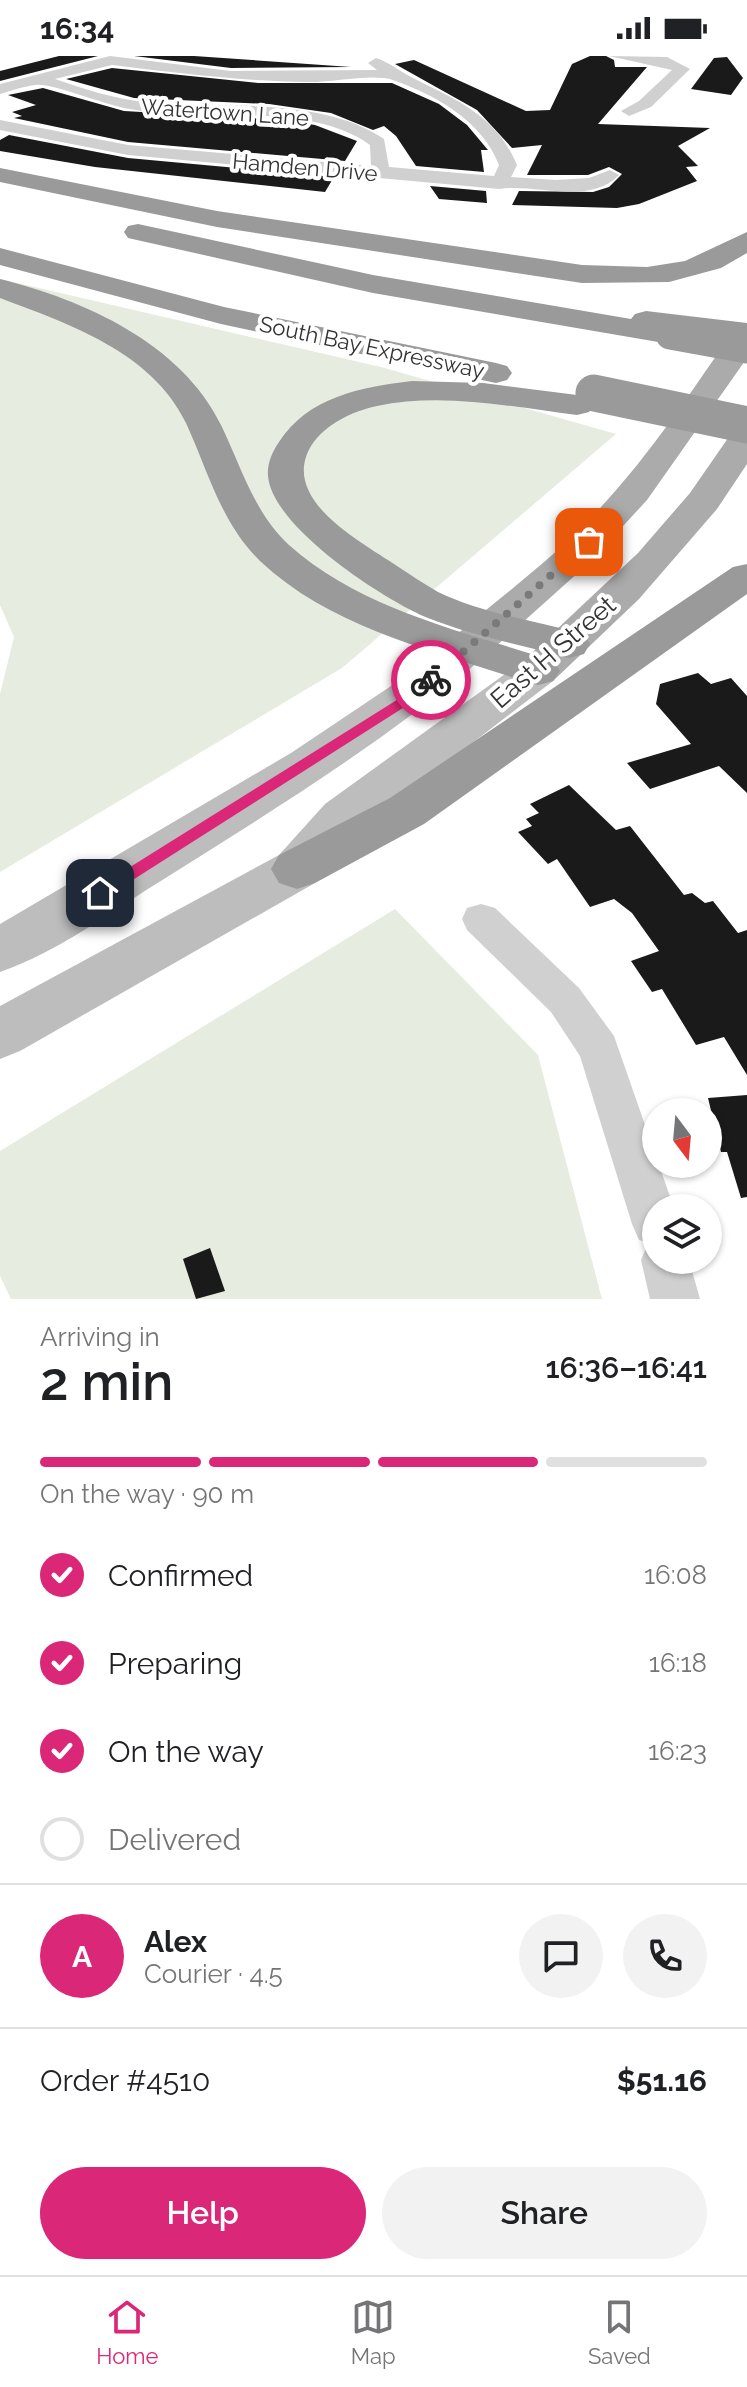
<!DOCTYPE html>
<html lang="en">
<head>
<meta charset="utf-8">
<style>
	body { margin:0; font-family:Raleway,sans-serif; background:#f2f2f2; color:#202124; height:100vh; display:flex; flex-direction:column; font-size:30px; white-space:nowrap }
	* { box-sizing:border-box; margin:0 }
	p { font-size:26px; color:#757577 }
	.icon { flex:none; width:44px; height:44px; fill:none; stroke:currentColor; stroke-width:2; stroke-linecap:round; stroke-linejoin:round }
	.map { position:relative; height:1243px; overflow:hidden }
	.sheet { display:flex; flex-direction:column; background:#fff; flex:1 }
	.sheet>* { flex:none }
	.needle { width:52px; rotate:164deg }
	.buttons { position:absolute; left:642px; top:1042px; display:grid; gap:16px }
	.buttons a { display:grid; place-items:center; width:80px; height:80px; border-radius:50%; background:#fff; box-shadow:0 2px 6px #0004; font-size:40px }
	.pin { position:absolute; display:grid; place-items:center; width:68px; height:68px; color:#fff; margin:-34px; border-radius:16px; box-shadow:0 4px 12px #0006 }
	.courier { position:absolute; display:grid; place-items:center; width:80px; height:80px; margin:-40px; border:6px solid #db2777; border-radius:50%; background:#fff; color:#222; box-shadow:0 2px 10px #0007 }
	.headline em { font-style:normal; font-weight:600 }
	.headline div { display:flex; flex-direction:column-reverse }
	.headline { display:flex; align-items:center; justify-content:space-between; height:136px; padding:0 40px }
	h1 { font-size:52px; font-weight:600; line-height:60px }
	.bar { display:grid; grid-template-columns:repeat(4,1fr); gap:12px 8px; align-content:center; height:96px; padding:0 40px }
	.bar i { height:10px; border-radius:6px; background:#e0e0e0 }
	.bar .on { background:#db2777 }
	.bar p { grid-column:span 4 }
	.line { display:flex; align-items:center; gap:20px; padding:0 40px; border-top:2px solid #e0e0e0 }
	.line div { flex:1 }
	.round { display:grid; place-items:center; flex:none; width:84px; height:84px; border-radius:42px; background:#f2f2f2 }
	ol { padding:0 40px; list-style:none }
	li { display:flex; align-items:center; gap:24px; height:88px }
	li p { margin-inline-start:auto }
	li .icon { padding:8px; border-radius:50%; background:#db2777; color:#fff; stroke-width:4 }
	li:last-child { color:#757577 }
	li i { width:44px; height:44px; border:4px solid #e0e0e0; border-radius:50% }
	.primary-button { display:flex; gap:16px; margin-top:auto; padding:16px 40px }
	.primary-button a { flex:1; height:92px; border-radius:48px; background:#db2777; color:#fff; font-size:32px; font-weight:600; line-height:92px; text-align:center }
	.primary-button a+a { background:#f2f2f2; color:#202124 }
	.status { display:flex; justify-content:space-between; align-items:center; height:56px; padding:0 40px; background:#fff; direction:ltr }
	.status svg { height:22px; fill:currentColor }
	.menu { display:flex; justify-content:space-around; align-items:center; height:112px; border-top:2px solid #e0e0e0; background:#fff; font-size:22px; color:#757577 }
	.menu a { display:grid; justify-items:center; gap:4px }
	.menu .on { color:#db2777 }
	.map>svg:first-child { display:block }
	.green { fill:#e6ecdf }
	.building { fill:#1a1a1a }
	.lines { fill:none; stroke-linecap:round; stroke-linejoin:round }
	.street { fill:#d0d0d0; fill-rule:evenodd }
	.secondary { fill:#bdbdbd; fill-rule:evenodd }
	.primary { fill:#ababab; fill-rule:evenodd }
	.highway { fill:#9a9a9a; fill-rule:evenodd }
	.highway-bridge-far1 { stroke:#9a9a9a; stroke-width:29 }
	.highway-bridge { stroke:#9a9a9a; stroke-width:37 }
	.route { fill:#db2777 }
	.done { stroke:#7a7a7a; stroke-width:8; stroke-dasharray:0 14.4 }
	.labels { text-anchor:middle; stroke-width:8; stroke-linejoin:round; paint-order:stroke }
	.far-street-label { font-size:22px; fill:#333; stroke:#fff }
	.street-label { font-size:26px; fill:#333; stroke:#fff }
</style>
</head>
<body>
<div class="status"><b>16:34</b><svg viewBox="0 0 49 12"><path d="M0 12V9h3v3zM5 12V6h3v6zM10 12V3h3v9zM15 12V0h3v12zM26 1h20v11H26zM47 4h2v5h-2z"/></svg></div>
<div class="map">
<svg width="747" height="1243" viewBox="0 0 747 1243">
	<rect width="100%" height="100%" fill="#fff"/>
	<g class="green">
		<path d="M 0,223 L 381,311 L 616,378 L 342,612 L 0,816 L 0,638 L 14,581 L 0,549 Z"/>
		<path d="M 395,853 L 538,999 L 602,1243 L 11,1243 L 0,1220 L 0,1095 Z"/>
	</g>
	<g class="building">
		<path d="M 59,0 L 98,0 L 0,25 L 0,15 Z"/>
		<path d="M 134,0 L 194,0 L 351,11 L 231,12 Z"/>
		<path d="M 590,0 L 606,0 L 614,4 L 615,11 L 647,11 L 598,68 L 710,72 L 678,90 L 698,110 L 686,111 L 697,125 L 639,148 L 617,152 L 512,149 L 519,135 L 593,136 L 609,131 L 622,118 L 609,111 L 588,119 L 527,119 L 542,89 L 512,92 L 477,54 L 395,8 L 414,4 L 526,55 L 550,54 L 572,8 Z"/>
		<path d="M 727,1 L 743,22 L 731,39 L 691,33 L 714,2 Z"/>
		<path d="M 112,12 L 258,27 L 392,27 L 439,48 L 467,69 L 488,94 L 481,94 L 484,116 L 416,110 L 396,80 L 384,70 L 373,74 L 331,57 L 269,48 L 134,42 L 66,23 Z"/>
		<path d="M 43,32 L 124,55 L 284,64 L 315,69 L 357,85 L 345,105 L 128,86 L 14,62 L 22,60 L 12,56 L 36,49 L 8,39 Z"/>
		<path d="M 9,79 L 128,102 L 334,121 L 325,136 L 95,111 L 0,95 L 0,84 Z"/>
		<path d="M 430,130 L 486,135 L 487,147 L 439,143 Z"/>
		<path d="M 698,617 L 711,628 L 731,622 L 747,640 L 747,737 L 719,710 L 650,733 L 627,707 L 691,688 L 656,648 L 660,628 Z"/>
		<path d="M 569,729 L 616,774 L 630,770 L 684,839 L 692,837 L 705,847 L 713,845 L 738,877 L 747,874 L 747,1019 L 724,981 L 696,989 L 662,933 L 652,936 L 631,905 L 659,895 L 632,857 L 614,843 L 590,851 L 557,803 L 548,808 L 518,776 L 532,770 L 526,763 L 539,757 L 530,748 Z"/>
		<path d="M 747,1039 L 747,1141 L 741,1142 L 727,1096 L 721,1096 L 708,1042 Z"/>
		<path d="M 210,1192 L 225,1235 L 196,1243 L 183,1203 Z"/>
	</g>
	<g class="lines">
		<g class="street">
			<path d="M 110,0 L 231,15 L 377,14 L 368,7 L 376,2 C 389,6 402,17 415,23 C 459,45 497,61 517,109 L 511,121 L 556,124 L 589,122 L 610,114 L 619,119 C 590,150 535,127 499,133 L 128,99 L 0,74 L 0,64 L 128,89 L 371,110 L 370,89 C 308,44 197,67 124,52 C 103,48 51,27 36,29 C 24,30 11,35 0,38 L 0,28 ZM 112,9 C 178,17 241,25 307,26 C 330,27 373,17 393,24 C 436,39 482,65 499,109 L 494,120 L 389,111 L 384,83 C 322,40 218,53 145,46 C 114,43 85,33 55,23 Z"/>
			<path d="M 609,0 L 667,1 L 690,13 L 651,51 L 629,60 L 621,55 L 639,45 L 672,14 Z"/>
			<path d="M 481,848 L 495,852 L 579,932 L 614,980 L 674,1152 L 656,1152 L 656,1204 L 689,1204 L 700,1243 L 650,1243 L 641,1204 L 648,1187 L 639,1184 L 632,1168 L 580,1000 L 551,956 L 467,874 L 462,863 L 467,852 Z"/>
		</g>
		<g class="secondary">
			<path d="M 470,576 L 485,580 L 491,590 L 485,600 C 386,685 275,753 164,823 C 112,855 58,896 0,916 L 0,868 L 291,697 L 391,630 L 455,580 Z"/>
			<path d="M 538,601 L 553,605 L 560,615 L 553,625 L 359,774 L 315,827 L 20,995 L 0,1003 L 0,950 L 279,799 L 325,748 L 523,605 Z"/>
		</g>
		<g class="primary">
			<path d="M 747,269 L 747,302 L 647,444 L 590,506 L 485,600 L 470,604 L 455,600 L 449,590 L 455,580 C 504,538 557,500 601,451 C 652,396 693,333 736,271 Z"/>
			<path d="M 747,369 L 747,408 L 717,453 L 639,543 L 553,625 L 538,629 L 523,625 L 516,615 L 523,605 L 638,497 L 690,437 L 735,372 Z"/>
		</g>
		<g class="highway">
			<path d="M 0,112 L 217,155 L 582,209 L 647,211 L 685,205 L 747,176 L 747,197 L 721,212 L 669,226 L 582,227 L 217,171 L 0,126 Z"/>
			<path d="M 138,168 L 373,219 L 631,263 L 635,258 L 646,255 L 747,267 L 747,285 L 685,278 L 681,286 L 670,288 L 373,237 L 128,182 L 124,176 L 128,170 Z"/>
			<path d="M 0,192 L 224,251 L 496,307 L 507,310 L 512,317 L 507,324 L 496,327 L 221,268 L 0,209 Z"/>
			<path d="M 0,223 C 84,244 181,287 221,369 C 241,410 254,457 289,489 C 362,554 463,575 553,605 L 560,615 L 553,625 L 538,629 L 523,625 C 433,594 331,572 260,505 C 221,467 208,415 186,367 C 152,296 69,268 0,242 Z"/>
			<path d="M 412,325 L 483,327 L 577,339 L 589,342 L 594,349 L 589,356 L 577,359 C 512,351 443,336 377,350 C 353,355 325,368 311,390 C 279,444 362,486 397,510 C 411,519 424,528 438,536 C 484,558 536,565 584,578 L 590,588 L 584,598 L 569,602 C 522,589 473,580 428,562 C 384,544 272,471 268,420 C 267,408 272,396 279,386 C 308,341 361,331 412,325 Z"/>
			<path d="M 747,508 L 747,538 L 424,768 L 315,827 L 297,833 L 279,827 L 271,813 L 279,799 L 390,742 L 733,511 Z"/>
		</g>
		<path class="highway-bridge-far1" d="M 670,279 L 747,293"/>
		<path class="highway-bridge" d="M 594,337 L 747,369"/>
	</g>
	<path class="route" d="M 426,621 L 437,624 L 417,643 L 106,841 L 95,841 L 95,833 L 408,637 Z"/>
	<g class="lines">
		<path class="done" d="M 431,624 L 589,486"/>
	</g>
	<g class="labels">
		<g class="far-street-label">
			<text transform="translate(225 56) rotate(4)" y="8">Watertown Lane</text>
			<text transform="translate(305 111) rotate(5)" y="8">Hamden Drive</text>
			<text transform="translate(372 291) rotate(12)" y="8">South Bay Expressway</text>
		</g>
		<g class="street-label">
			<text transform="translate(553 596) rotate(-41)" y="9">East H Street</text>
		</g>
	</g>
</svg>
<div class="buttons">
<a><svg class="needle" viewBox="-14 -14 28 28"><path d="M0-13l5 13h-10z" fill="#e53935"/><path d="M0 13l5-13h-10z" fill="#757577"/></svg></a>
<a><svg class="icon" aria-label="layers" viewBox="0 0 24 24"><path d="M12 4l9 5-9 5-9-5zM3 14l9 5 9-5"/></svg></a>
</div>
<div class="pin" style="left:589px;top:486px;background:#ea580c"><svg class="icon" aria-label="bag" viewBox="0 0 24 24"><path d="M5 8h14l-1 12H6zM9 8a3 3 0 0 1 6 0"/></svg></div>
<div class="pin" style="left:100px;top:837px;background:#1f2937"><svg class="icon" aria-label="home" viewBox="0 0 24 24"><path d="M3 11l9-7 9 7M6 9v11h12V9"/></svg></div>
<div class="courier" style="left:431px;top:624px"><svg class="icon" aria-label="bike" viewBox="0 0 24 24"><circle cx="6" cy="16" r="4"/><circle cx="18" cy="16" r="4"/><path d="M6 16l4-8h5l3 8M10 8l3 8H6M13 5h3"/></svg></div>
</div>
<section class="sheet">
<div class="headline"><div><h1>2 min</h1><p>Arriving in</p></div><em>16:36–16:41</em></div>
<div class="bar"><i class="on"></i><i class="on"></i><i class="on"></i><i></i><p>On the way · 90 m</p></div>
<ol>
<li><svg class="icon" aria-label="check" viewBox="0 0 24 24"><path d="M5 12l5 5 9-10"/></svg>Confirmed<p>16:08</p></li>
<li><svg class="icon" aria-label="check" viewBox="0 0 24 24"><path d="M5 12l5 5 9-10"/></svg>Preparing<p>16:18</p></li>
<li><svg class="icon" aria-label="check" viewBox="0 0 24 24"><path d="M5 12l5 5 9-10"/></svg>On the way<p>16:23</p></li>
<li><i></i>Delivered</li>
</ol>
<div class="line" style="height:144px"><b class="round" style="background:#db2777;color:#fff">A</b><div><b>Alex</b><p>Courier · 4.5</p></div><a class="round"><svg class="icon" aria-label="chat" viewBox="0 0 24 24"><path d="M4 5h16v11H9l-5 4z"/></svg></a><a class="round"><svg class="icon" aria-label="phone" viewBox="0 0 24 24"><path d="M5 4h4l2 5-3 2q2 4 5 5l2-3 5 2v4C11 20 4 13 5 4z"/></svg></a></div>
<div class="line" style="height:104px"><div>Order #4510</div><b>$51.16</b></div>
<div class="primary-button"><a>Help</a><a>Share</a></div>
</section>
<nav class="menu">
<a class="on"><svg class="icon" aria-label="home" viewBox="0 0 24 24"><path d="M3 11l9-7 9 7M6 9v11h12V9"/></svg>Home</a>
<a><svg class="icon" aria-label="map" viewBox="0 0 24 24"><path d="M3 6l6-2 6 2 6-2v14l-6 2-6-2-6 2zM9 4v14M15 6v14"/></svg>Map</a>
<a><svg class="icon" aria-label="saved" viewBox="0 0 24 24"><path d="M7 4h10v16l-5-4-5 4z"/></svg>Saved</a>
</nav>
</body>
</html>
